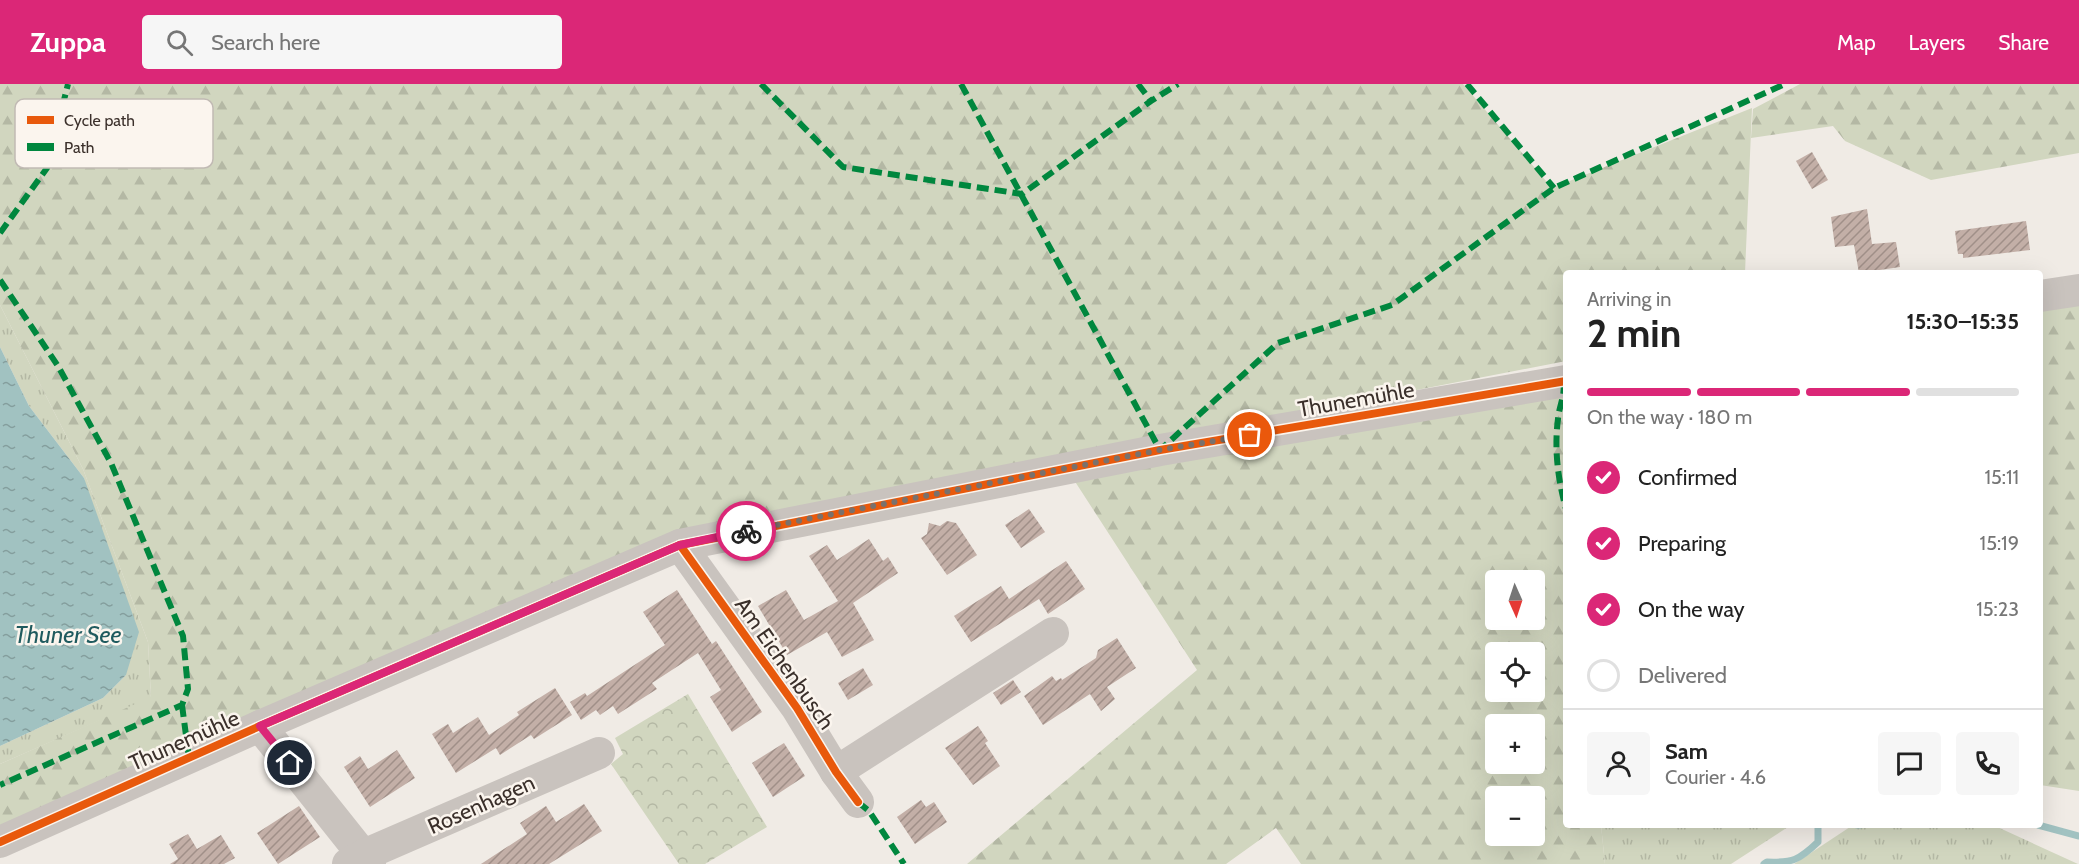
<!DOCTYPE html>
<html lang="en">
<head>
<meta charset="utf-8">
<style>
	body { margin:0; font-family:Cabin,sans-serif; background:#f6f6f6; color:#222; height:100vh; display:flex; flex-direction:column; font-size:22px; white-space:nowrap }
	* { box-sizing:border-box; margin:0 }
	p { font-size:20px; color:#767676 }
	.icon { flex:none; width:33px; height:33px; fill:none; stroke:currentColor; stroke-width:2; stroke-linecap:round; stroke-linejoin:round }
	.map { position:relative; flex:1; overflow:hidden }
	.details { position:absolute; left:1563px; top:186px; width:480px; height:558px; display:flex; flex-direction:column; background:#fff; border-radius:6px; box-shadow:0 6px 24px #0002 }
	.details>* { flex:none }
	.needle { width:39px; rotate:177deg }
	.tools { position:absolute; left:1485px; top:486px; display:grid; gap:12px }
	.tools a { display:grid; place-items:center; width:60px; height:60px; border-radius:6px; background:#fff; box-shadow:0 6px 24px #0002; font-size:30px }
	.pin { position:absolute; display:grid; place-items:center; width:51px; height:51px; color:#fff; margin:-26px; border:3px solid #fff; border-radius:50%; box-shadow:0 2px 6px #0007 }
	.courier { position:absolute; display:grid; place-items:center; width:60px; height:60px; margin:-30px; border:4px solid #db2777; border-radius:50%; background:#fff; color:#222; box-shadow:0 2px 8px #0007 }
	.overview em { font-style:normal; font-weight:700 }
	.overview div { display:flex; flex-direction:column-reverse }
	.overview { display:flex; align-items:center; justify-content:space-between; height:102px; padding:0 24px }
	h1 { font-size:39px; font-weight:700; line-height:45px }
	.bar { display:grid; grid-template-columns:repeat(4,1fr); gap:9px 6px; align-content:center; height:72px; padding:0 24px }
	.bar i { height:8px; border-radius:4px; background:#e0e0e0 }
	.bar .on { background:#db2777 }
	.bar p { grid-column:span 4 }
	.line { display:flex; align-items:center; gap:15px; padding:0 24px; border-top:2px solid #e0e0e0 }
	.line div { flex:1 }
	.round { display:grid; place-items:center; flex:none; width:63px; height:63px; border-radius:6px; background:#f6f6f6 }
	ol { padding:0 24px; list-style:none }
	li { display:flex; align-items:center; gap:18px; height:66px }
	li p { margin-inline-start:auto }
	li .icon { padding:6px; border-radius:50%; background:#db2777; color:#fff; stroke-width:4 }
	li:last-child { color:#767676 }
	li i { width:33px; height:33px; border:3px solid #e0e0e0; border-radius:50% }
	header { display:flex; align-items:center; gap:36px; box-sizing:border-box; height:84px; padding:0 30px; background:#db2777; color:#fff }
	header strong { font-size:28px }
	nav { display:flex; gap:33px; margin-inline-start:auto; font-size:21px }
	.search { width:420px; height:54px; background:#f6f6f6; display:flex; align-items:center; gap:15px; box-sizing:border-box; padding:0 21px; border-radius:6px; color:#767676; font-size:22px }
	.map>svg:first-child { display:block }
	.grass { fill:url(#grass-tufts) }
	.forest { fill:url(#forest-firs); fill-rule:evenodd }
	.park { fill:url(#park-crowns) }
	.water { fill:url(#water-ripples) }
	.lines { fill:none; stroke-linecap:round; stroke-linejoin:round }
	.stream { stroke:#a1c2c1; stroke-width:7 }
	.building { fill:url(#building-hatch) }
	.minor { stroke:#c9c3be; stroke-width:32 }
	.quiet { stroke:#00873e; stroke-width:6; stroke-dasharray:12 6; stroke-linecap:butt }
	.cycleway-casing { stroke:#fbf5ee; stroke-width:11 }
	.cycleway { stroke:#e8590c; stroke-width:8 }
	.done { stroke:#7a716c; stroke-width:6; stroke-dasharray:0 10.8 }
	.route { stroke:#db2777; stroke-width:8 }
	.labels { text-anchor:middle; stroke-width:5; stroke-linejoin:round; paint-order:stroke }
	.street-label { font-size:22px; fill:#3b302b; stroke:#fbf5ee }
	.water-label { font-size:24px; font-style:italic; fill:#1f5a5e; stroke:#fbf5ee }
	.key { fill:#fbf5ee; stroke:#c1bab4; stroke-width:1.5 }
	.key-label { font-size:16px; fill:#3b302b }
</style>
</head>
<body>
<header>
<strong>Zuppa</strong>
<div class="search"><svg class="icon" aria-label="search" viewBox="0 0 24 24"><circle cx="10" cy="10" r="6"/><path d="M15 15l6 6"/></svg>Search here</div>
<nav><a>Map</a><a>Layers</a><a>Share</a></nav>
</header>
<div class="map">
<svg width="2079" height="780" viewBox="0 0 2079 780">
	<defs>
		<pattern id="grass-tufts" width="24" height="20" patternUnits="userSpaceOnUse" patternTransform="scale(1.5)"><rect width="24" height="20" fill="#d1d6bf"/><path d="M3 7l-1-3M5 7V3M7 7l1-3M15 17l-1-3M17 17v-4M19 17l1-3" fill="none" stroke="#b4b8a4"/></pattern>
		<pattern id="forest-firs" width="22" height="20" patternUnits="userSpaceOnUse" patternTransform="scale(1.5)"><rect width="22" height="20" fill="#d1d6bf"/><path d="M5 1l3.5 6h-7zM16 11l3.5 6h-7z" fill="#b4b8a4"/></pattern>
		<pattern id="park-crowns" width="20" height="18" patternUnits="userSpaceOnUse" patternTransform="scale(1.5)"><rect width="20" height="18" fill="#d1d6bf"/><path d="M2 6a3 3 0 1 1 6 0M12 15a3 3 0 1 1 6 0" fill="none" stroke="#b4b8a4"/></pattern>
		<pattern id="water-ripples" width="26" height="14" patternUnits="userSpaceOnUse" patternTransform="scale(1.5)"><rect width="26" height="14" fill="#a1c2c1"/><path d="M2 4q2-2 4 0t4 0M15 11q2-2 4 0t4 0" fill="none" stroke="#849e9d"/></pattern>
		<pattern id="building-hatch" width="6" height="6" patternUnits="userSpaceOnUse" patternTransform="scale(1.5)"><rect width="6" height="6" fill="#c3afa7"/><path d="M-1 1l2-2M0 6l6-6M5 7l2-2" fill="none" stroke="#a08f88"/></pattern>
	</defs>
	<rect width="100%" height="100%" fill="#f0ebe5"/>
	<g class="grass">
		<path d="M 0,221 L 83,385 L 148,558 L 151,614 L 0,680 L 0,662 L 103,614 L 126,591 L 84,394 L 29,322 L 0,263 Z"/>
		<path d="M 1601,741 L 1791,741 L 1731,780 L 1605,780 Z"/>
		<path d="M 1853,741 L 1993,741 L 2078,780 L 1794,780 Z"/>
	</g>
	<g class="forest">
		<path d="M 0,0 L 1463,0 L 1552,104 L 1752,24 L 1745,189 L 1566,189 L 1566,277 L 681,449 L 0,756 L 0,680 L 151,613 L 148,558 L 83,385 L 0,221 Z"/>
		<path d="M 1800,0 L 2079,0 L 2079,69 L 1931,96 L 1845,57 L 1833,42 L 1751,54 L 1753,25 Z"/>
		<path d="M 2079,213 L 2079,707 L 2040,701 L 2040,220 Z"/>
		<path d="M 1566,304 L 1566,741 L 1601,741 L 1605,780 L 1301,780 L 1276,744 L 1226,780 L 967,780 L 1197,586 L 1074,396 ZM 1496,496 L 1534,496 L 1534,536 L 1496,536 ZM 1496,568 L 1534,568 L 1534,608 L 1496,608 ZM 1496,640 L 1534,640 L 1534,680 L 1496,680 ZM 1496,712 L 1534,712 L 1534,752 L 1496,752 Z"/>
	</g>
	<path class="park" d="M 688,610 L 767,743 L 705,780 L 679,780 L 611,680 L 623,670 L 615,654 Z"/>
	<path class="water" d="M 0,263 L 29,322 L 84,394 L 139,548 L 126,591 L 103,614 L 0,662 Z"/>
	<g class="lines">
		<g class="stream">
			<path d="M 1857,741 L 1860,741"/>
			<path d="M 2038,741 L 2079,752"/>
			<path d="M 1764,780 L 1767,778 C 1793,779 1799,776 1818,758 L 1818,741"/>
		</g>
	</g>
	<g class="building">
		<path d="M 1812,68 L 1828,96 L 1812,105 L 1796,77 Z"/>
		<path d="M 1867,125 L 1872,160 L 1896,158 L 1900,183 L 1859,189 L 1854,161 L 1835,163 L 1831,133 Z"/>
		<path d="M 2026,137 L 2030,166 L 1963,174 L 1963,170 L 1958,170 L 1955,147 Z"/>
		<path d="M 1029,425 L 1045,448 L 1021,464 L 1005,441 Z"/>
		<path d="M 947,437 L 956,439 L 977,471 L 947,491 L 921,454 L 927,450 L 929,439 L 940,442 Z"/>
		<path d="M 869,455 L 883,477 L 888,473 L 898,489 L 853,519 L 874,556 L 842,573 L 827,548 L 787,571 L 758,522 L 786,506 L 804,536 L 838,517 L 809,472 L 827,461 L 837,476 Z"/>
		<path d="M 1066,477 L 1085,505 L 1048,530 L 1039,515 L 971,558 L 954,532 L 1001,502 L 1009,515 Z"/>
		<path d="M 677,506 L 712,560 L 716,557 L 762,628 L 732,648 L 710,613 L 721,606 L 698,569 L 652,599 L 657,605 L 618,630 L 613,622 L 600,631 L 596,626 L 581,636 L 570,618 L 585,609 L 587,612 L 665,561 L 643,528 Z"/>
		<path d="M 1117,554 L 1136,584 L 1107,603 L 1115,615 L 1101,627 L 1090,610 L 1043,641 L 1024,612 L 1052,592 L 1056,597 L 1061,594 L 1062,596 L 1096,574 L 1098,566 Z"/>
		<path d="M 863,584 L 873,601 L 848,616 L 838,599 Z"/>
		<path d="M 1013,596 L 1021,608 L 1001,621 L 993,609 Z"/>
		<path d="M 555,604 L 572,631 L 534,655 L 531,651 L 500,671 L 496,664 L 456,689 L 432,650 L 448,640 L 453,649 L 478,633 L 489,651 L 519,631 L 517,628 Z"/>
		<path d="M 978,642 L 988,657 L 985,659 L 1000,682 L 973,701 L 945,664 Z"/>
		<path d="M 784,659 L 805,692 L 773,713 L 752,679 Z"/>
		<path d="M 397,666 L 415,694 L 370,723 L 344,683 L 360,672 L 368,685 Z"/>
		<path d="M 921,716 L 926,723 L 934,718 L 947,738 L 915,760 L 897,733 Z"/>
		<path d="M 584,720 L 602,747 L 549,780 L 481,780 L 527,750 L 520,739 L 546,722 L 556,738 Z"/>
		<path d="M 299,722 L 320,753 L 278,780 L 257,749 Z"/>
		<path d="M 188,750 L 197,765 L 221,751 L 235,774 L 224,780 L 170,780 L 178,775 L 169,760 Z"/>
	</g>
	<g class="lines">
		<g class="minor">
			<path d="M 2040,212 L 2079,206"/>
			<path d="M 680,461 L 797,624 L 836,688 L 858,718"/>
			<path d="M 260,642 L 370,780"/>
			<path d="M 836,688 L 1053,549"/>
			<path d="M 0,758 L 260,642 L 680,461 L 1160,366 L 1566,297"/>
			<path d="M 348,780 L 364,771 L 599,669"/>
		</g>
		<g class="quiet">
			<path d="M 761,0 L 843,83 L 1022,110 L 1151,17 L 1178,0"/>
			<path d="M 961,0 L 1160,366 L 1278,259 L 1392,221 L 1554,104 L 1785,0"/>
			<path d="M 1138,0 L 1151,17"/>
			<path d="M 1467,0 L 1554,104"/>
			<path d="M 0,149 L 47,84 L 68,0"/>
			<path d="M 0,196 L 58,282 L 111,379 L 183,552 L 188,605 L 182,621 L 0,701"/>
			<path d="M 1563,298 C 1566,310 1559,322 1558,335 C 1554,365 1558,396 1566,425"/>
			<path d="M 182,621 L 189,674"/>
			<path d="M 858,718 L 869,727 L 904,780"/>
		</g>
		<defs>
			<g id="cycleway">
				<path d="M 680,461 L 797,624 L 836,688 L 858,718"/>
				<path d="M 0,758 L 260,642 L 680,461 L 1160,366 L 1566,297"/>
			</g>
		</defs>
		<use href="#cycleway" class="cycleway-casing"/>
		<use href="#cycleway" class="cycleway"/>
	</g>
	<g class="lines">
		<path class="done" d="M 746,447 L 1160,366 L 1250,351"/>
		<path class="route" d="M 290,679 L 260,642 L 680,461 L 746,447"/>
	</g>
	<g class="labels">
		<g class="street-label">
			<text transform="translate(1356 315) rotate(-10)" y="8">Thunemühle</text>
			<text transform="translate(785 579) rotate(55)" y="8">Am Eichenbusch</text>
			<text transform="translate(184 656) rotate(-24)" y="8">Thunemühle</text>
			<text transform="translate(481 720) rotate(-24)" y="8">Rosenhagen</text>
		</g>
		<g class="water-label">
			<text x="68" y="559">Thuner See</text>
		</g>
	</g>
	<rect x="15" y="15" width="198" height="69" rx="9" class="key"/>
	<rect x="27" y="32" width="27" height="8" fill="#e8590c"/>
	<rect x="27" y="59" width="27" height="8" fill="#00873e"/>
	<g class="key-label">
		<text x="64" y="42">Cycle path</text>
		<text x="64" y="69">Path</text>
	</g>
</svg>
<div class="tools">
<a><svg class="needle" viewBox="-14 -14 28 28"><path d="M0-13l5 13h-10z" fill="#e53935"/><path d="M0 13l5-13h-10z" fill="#767676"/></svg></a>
<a><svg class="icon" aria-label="locate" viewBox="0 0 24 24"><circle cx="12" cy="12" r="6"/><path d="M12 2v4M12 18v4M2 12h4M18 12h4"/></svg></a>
<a>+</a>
<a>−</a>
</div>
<div class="pin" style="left:1250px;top:351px;background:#ea580c"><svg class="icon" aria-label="bag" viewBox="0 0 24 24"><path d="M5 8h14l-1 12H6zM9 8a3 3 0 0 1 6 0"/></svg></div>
<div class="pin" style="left:290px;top:679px;background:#1f2937"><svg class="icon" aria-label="home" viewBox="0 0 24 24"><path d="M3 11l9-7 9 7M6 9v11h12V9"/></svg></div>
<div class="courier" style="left:746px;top:447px"><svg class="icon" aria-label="bike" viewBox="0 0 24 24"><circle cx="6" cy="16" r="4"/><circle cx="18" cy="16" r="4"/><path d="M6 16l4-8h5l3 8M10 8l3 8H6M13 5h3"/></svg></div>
<section class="details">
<div class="overview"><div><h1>2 min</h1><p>Arriving in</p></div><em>15:30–15:35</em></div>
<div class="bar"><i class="on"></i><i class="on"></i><i class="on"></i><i></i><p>On the way · 180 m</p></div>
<ol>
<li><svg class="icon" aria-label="check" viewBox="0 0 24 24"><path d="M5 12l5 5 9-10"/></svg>Confirmed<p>15:11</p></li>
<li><svg class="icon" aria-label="check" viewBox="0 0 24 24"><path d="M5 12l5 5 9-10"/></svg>Preparing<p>15:19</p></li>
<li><svg class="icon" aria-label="check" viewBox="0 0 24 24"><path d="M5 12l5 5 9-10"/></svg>On the way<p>15:23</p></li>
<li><i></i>Delivered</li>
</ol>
<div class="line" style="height:108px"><a class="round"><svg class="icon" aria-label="person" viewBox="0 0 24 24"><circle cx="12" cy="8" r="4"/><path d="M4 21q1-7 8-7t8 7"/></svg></a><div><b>Sam</b><p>Courier · 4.6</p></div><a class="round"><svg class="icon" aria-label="chat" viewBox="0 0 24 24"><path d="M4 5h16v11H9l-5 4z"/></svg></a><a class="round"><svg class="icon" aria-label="phone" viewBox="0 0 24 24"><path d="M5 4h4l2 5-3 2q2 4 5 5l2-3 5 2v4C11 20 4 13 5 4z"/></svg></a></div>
</section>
</div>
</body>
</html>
